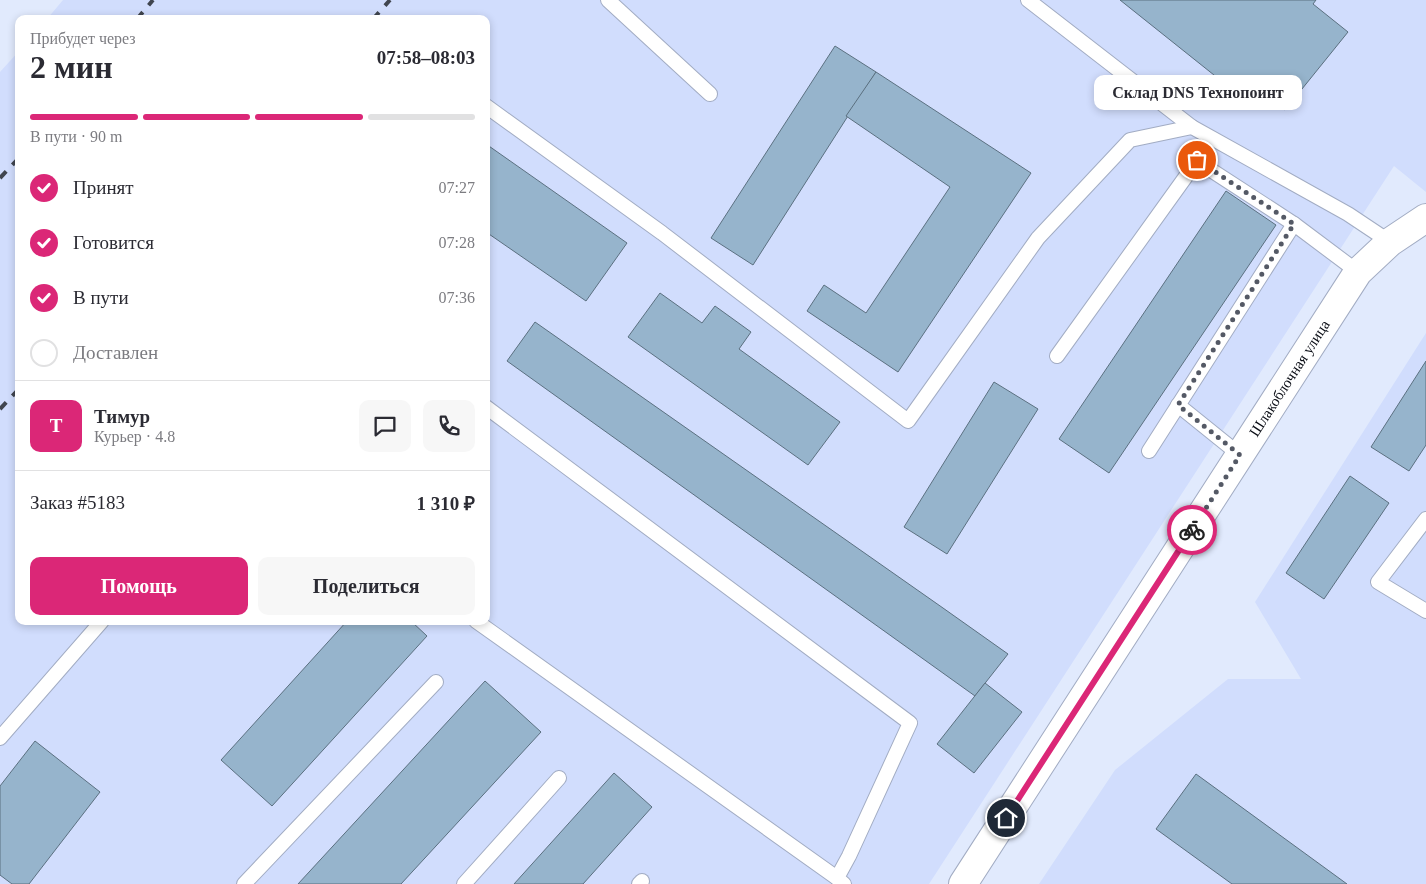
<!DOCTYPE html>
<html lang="ru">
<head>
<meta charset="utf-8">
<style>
	body { margin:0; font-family:"Times New Roman",serif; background:#f7f7f7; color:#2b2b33; height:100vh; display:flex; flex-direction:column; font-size:19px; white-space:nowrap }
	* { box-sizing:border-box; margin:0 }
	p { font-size:16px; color:#7c7c81 }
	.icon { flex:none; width:28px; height:28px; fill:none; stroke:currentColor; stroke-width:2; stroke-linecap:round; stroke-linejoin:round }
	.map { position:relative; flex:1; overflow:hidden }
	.side { position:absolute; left:15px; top:15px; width:475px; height:610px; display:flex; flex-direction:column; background:#fff; border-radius:10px; box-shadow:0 2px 8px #0003 }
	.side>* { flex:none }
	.pin { position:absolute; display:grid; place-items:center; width:42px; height:42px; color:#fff; margin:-21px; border:2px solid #fff; border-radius:50%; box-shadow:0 1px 5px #0007 }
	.courier { position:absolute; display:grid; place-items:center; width:50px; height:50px; margin:-25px; border:4px solid #db2777; border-radius:50%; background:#fff; color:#222; box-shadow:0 1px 6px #0007 }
	.bubble { position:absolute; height:35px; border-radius:10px; background:#fff; box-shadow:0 2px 8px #0003; font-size:16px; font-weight:800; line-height:35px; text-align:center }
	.headline em { font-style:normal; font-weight:800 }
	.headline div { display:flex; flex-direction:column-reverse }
	.headline { display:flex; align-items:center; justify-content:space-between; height:85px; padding:0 15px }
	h1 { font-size:32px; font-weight:800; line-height:38px }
	.bar { display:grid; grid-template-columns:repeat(4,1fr); gap:8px 5px; align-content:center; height:60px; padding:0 15px }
	.bar i { height:6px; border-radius:4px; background:#e1e1e2 }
	.bar .current { background:#db2777 }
	.bar p { grid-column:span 4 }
	.line { display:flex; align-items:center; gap:12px; padding:0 15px; border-top:1px solid #e1e1e2 }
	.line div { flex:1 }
	.round { display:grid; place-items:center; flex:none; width:52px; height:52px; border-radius:10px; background:#f7f7f7 }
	ol { padding:0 15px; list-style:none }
	li { display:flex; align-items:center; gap:15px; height:55px }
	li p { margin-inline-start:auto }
	li .icon { padding:5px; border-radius:50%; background:#db2777; color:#fff; stroke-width:4 }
	li:last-child { color:#7c7c81 }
	li i { width:28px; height:28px; border:2px solid #e1e1e2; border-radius:50% }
	.action { display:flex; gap:10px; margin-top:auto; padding:10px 15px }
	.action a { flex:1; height:58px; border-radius:10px; background:#db2777; color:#fff; font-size:20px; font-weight:800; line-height:58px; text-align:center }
	.action a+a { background:#f7f7f7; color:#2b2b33 }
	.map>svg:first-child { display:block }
	.built { fill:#d1ddfd }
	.building { fill:#96b4cc; stroke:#5b7080 }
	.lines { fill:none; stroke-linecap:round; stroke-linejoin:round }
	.lane-casing { stroke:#a2acc3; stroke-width:16 }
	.street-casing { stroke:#a2acc3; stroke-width:30 }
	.lane { stroke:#fff; stroke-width:14 }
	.street { stroke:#fff; stroke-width:28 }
	.rail { stroke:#40454f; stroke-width:4; stroke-dasharray:9 9; stroke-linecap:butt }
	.done { stroke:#545965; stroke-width:5; stroke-dasharray:0 9 }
	.route { stroke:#db2777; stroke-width:6 }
	.labels { text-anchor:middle; stroke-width:4; stroke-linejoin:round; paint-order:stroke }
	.street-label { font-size:15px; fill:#080b13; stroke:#e1eafd }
</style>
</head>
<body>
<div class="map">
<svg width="1426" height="884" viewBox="0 0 1426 884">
	<rect width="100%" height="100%" fill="#e1eafd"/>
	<g class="built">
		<path d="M 63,0 L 1426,0 L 1426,192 L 1394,166 L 929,884 L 0,884 L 0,72 L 19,51 L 19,621 L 486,621 L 486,19 L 47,19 Z"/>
		<path d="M 1426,333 L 1426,884 L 1039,884 L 1115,770 L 1228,679 L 1301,679 L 1255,602 Z"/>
	</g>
	<g class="building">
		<path d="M 1120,0 L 1316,0 L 1313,4 L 1348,32 L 1285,110 L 1250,81 L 1239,95 Z"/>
		<path d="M 835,46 L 876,72 L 753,265 L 711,238 Z"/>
		<path d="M 876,72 L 1031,173 L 898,372 L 807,311 L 824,285 L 866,313 L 950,187 L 846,116 Z"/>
		<path d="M 486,144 L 627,243 L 586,301 L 486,232 Z"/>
		<path d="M 1226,191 L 1276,225 L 1109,473 L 1059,439 Z"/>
		<path d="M 660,293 L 702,323 L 715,306 L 751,332 L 739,349 L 840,422 L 808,465 L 628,337 Z"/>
		<path d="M 535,322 L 943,608 L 1008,654 L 975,696 L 507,361 Z"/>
		<path d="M 1426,361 L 1426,445 L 1409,471 L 1371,447 Z"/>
		<path d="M 994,382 L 1038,409 L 947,554 L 904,527 Z"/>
		<path d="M 1350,476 L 1389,503 L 1324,599 L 1286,573 Z"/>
		<path d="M 347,621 L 411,621 L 427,636 L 272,806 L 221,760 Z"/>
		<path d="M 485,681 L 541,732 L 401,884 L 298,884 Z"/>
		<path d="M 985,683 L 1022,712 L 974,773 L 937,744 Z"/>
		<path d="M 35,741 L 100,792 L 29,884 L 12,884 L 0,875 L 0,786 Z"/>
		<path d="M 614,773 L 652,807 L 583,884 L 514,884 Z"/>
		<path d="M 1196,774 L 1347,884 L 1232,884 L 1156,829 Z"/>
	</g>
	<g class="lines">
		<defs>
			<g id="lane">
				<path d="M 608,0 L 710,94"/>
				<path d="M 1028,0 L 1192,127 L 1348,214 L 1390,242"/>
				<path d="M 486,106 L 662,233 L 908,421 L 1038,238 L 1130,140 L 1192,127"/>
				<path d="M 1057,356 L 1197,161 L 1294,224 L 1358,272"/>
				<path d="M 1178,405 L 1240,455"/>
				<path d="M 486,407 L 910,723 L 849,856 L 837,878 L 844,884"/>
				<path d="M 1149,451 L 1294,224"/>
				<path d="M 1426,519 L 1378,582 L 1426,611"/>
				<path d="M 476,621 L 837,878"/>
				<path d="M 0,738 L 102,621"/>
				<path d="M 244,884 L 436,682"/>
				<path d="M 464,884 L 559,778"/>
				<path d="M 639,884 L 642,881"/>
			</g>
			<g id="street">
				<path id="s1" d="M 963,884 L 1358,272 L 1390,242 L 1426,218"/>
			</g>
		</defs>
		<use href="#lane" class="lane-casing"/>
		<use href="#street" class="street-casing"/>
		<use href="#lane" class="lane"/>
		<use href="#street" class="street"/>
		<g class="rail">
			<path d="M 137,19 L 153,0"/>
			<path d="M 373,19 L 390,0"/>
			<path d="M 0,178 L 19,158"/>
			<path d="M 0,409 L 19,389"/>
		</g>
	</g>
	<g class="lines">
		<path class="done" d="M 1192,530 L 1240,455 L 1178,405 L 1294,224 L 1197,160"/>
		<path class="route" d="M 1006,818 L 1192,530"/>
	</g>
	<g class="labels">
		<g class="street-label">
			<text dy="5" stroke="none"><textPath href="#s1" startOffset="602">Шлакоблочная улица</textPath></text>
		</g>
	</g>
</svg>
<div class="pin" style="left:1197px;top:160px;background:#ea580c"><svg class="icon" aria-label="bag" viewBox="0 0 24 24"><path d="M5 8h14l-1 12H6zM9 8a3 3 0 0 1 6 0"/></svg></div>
<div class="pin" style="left:1006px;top:818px;background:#1f2937"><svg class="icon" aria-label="home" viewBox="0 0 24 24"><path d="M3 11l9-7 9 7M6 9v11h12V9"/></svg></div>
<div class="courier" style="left:1192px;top:530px"><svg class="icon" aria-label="bike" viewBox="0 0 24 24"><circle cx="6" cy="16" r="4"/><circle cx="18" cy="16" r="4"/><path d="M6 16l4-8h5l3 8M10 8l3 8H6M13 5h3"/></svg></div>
<div class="bubble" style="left:1094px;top:75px;width:208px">Склад DNS Технопоинт</div>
<section class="side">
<div class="headline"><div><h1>2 мин</h1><p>Прибудет через</p></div><em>07:58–08:03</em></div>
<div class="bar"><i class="current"></i><i class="current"></i><i class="current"></i><i></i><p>В пути · 90 m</p></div>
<ol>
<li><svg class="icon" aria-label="check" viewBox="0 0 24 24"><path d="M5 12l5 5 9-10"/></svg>Принят<p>07:27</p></li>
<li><svg class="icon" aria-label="check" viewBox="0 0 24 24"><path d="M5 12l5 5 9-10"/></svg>Готовится<p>07:28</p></li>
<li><svg class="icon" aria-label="check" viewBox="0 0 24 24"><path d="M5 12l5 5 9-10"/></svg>В пути<p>07:36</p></li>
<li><i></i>Доставлен</li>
</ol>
<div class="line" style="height:90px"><b class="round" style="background:#db2777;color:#fff">Т</b><div><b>Тимур</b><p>Курьер · 4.8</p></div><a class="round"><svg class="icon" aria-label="chat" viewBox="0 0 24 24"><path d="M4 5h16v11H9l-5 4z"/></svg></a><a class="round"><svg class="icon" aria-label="phone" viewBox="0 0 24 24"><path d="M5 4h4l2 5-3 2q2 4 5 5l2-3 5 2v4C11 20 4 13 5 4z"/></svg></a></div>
<div class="line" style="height:65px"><div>Заказ #5183</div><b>1 310 ₽</b></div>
<div class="action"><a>Помощь</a><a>Поделиться</a></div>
</section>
</div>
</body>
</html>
